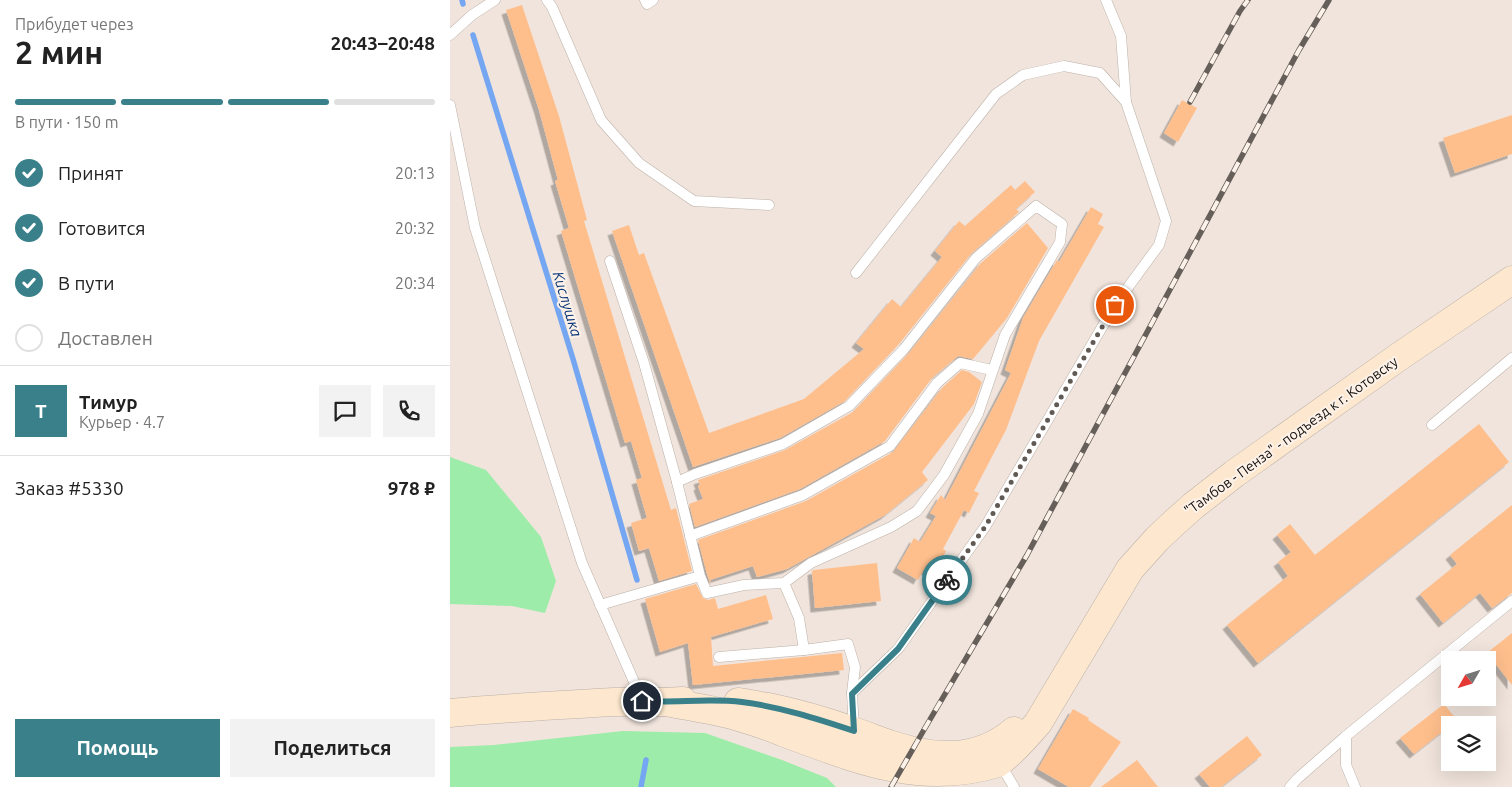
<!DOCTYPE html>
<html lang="ru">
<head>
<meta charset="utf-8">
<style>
	body { margin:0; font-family:Ubuntu,sans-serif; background:#f2f2f2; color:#222; height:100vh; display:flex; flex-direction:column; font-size:19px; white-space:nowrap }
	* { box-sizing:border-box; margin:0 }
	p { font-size:16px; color:#767676 }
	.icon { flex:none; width:28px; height:28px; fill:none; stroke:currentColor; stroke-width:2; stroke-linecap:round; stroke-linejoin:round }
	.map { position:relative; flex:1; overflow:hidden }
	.side { display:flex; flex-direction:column; background:#fff; width:450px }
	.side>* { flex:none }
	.needle { width:32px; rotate:231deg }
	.fabs { position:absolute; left:991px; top:651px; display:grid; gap:10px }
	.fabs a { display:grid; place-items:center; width:55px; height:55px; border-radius:0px; background:#fff; box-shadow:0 5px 20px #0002; font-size:25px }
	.pin { position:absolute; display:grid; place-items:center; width:42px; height:42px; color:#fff; margin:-21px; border:2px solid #fff; border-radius:50%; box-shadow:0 1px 5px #0007 }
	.courier { position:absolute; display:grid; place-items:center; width:50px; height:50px; margin:-25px; border:4px solid #39808a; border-radius:50%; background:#fff; color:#222; box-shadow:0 1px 6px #0007 }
	.summary em { font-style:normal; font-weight:700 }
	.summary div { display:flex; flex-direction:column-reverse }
	.summary { display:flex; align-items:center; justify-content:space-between; height:85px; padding:0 15px }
	h1 { font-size:32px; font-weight:700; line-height:38px }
	.bar { display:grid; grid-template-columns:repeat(4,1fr); gap:8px 5px; align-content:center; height:60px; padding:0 15px }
	.bar i { height:6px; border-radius:4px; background:#e0e0e0 }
	.bar .on { background:#39808a }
	.bar p { grid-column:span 4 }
	.line { display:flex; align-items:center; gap:12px; padding:0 15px; border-top:1px solid #e0e0e0 }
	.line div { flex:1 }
	.round { display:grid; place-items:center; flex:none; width:52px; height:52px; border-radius:0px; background:#f2f2f2 }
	ol { padding:0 15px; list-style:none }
	li { display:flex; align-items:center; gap:15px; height:55px }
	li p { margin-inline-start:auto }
	li .icon { padding:5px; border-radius:50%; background:#39808a; color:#fff; stroke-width:4 }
	li:last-child { color:#767676 }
	li i { width:28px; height:28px; border:2px solid #e0e0e0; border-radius:50% }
	.action { display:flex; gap:10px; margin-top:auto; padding:10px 15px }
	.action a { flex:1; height:58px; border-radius:0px; background:#39808a; color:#fff; font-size:20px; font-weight:700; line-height:58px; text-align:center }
	.action a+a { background:#f2f2f2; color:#222 }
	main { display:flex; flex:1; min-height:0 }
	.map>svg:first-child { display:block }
	.green { fill:#9eeca9 }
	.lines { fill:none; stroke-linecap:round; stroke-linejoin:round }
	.stream { stroke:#75a6f2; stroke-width:5.5 }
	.building { fill:#ffbf8d; filter:url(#shadow) }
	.service-casing { stroke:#bcb1a9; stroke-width:11 }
	.secondary-casing { stroke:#bcb1a9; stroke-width:29 }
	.service { stroke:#fff; stroke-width:10 }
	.secondary { stroke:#fde8cf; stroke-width:28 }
	.rail-casing { stroke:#655e59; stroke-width:5.5 }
	.rail { stroke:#fdf2e9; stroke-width:4; stroke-dasharray:11; stroke-linecap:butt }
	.done { stroke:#605954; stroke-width:5; stroke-dasharray:0 9 }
	.route { stroke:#39808a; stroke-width:6 }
	.labels { text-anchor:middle; stroke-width:4; stroke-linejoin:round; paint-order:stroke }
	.street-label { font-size:14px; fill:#120e0b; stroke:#fdf2e9 }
	.water-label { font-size:15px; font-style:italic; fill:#063475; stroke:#fdf2e9 }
</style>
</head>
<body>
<main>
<section class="side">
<div class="summary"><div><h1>2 мин</h1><p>Прибудет через</p></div><em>20:43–20:48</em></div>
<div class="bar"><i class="on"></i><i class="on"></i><i class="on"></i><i></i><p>В пути · 150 m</p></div>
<ol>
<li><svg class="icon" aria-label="check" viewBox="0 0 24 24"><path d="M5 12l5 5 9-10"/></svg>Принят<p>20:13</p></li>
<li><svg class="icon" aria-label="check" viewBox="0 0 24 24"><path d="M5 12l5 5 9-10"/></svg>Готовится<p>20:32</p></li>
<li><svg class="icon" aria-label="check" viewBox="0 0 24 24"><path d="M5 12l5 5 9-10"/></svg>В пути<p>20:34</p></li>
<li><i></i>Доставлен</li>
</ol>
<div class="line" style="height:90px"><b class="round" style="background:#39808a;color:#fff">Т</b><div><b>Тимур</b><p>Курьер · 4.7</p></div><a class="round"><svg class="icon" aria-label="chat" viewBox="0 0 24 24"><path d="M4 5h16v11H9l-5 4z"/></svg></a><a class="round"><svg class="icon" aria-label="phone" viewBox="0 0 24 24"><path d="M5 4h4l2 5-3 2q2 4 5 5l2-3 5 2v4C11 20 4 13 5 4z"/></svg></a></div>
<div class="line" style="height:65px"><div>Заказ #5330</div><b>978 ₽</b></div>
<div class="action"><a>Помощь</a><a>Поделиться</a></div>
</section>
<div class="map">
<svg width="1062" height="787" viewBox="0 0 1062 787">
	<defs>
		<filter id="shadow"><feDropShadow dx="-4.5" dy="4.5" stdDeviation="0" flood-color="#0004"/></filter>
	</defs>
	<rect width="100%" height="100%" fill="#f0e4dc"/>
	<g class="green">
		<path d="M 0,457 L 36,470 L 91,537 L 106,581 L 95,613 L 62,606 L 0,604 Z"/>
		<path d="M 173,731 L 255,733 L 332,760 L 377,778 L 386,787 L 0,787 L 0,747 L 44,745 Z"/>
	</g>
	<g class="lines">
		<g class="stream">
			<path d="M 12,0 L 13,4"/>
			<path d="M 23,35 L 123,359 L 187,580"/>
			<path d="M 191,787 L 196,760"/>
		</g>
	</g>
	<g class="building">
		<path d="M 72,5 L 109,116 L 137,220 L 134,221 L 221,510 L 226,508 L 242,571 L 209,581 L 199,548 L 189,551 L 181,523 L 197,518 L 186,480 L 192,478 L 181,441 L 175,443 L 111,231 L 119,228 L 105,181 L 108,180 L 89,110 L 56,10 Z"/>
		<path d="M 732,100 L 747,108 L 728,142 L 714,133 Z"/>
		<path d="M 1062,115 L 1062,154 L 1005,173 L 993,138 Z"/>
		<path d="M 575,181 L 585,192 L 566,209 L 569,212 L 521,254 L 449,344 L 395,401 L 330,438 L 243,467 L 162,231 L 179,225 L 189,255 L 194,253 L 259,433 L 354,399 L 414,349 L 406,343 L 442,299 L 451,307 L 492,257 L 485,251 L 509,221 L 515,226 L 561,185 L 565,190 Z"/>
		<path d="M 641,207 L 653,214 L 648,224 L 654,227 L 589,341 L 556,430 L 524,491 L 529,493 L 519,513 L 514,510 L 493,549 L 496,551 L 484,575 L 474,569 L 468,580 L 447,568 L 464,538 L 470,542 L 486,516 L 480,513 L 491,495 L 495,500 L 561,373 L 555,370 L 573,318 L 607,260 L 609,262 Z"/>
		<path d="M 577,223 L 598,248 L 557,318 L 523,359 L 508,356 L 482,378 L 435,441 L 350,489 L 245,527 L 239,504 L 253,499 L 248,486 L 250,485 L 248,480 L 335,450 L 403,412 L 459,353 L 531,263 Z"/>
		<path d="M 512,370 L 519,372 L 532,382 L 524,404 L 472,472 L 478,480 L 435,515 L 337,569 L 307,577 L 303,566 L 260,580 L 261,585 L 257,574 L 248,540 L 356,501 L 443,452 L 492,388 Z"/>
		<path d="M 1029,424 L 1059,462 L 808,663 L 777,625 L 838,576 L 828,562 L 841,552 L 827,535 L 840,524 L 865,555 Z"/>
		<path d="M 1062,505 L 1062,593 L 1042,608 L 1030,593 L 993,623 L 970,594 L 1007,564 L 1000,555 Z"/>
		<path d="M 427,563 L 431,601 L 365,608 L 362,571 L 364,570 Z"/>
		<path d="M 246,584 L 253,598 L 258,600 L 265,598 L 268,609 L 316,595 L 323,619 L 261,637 L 263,666 L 392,653 L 394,670 L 243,685 L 238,643 L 210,652 L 195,599 Z"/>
		<path d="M 1062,633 L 1062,685 L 1037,653 Z"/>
		<path d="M 994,704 L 1007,720 L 964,754 L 950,738 Z"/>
		<path d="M 623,709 L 639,718 L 638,720 L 671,742 L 640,787 L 619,787 L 588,769 Z"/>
		<path d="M 797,736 L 812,755 L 771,787 L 760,787 L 749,774 Z"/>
		<path d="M 687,760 L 708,787 L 651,787 Z"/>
	</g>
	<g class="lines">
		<defs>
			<g id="service">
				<path d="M 97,0 L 102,7 L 151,120 L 189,163 L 244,201 L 319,205"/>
				<path d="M 195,0 L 197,4 L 203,0"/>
				<path d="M 0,35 L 22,15 L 45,0"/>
				<path d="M 0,105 L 25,228 L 132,563 L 192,700"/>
				<path d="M 160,261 L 194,363 L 227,482"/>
				<path d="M 406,273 L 546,94 L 573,75 L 614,66 L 650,73 L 676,102"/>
				<path d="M 982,425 L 1062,358"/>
				<path d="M 240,536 L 353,495 L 440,446 L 487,383 L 510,363 L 542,370"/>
				<path d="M 150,605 L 250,576 L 257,593 L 294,585 L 334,583 L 361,563 L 441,527 L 467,511 L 494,475 L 528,414 L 555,335 L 610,242 L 612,224 L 586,206 L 526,258 L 454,349 L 399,406 L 333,444 L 245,474 L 227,482 L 250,576"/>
				<path d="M 354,650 L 398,644 L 405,667 L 402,693"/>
				<path d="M 269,657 L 354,650 L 349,618 L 334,583"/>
				<path d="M 404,730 L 402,693 L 448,649 L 535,527 L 665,305 L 709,245 L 716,221 L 676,102 L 671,36 L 656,0"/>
				<path d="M 896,736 L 896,765 L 905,787"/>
				<path d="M 549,762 L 564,787"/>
				<path d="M 840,787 L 847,779 L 896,736 L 1062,601"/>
			</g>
			<g id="secondary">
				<path d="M 215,702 C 237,706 260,709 282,715 C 299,720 316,725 332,732 C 406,759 469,787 548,763 C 563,752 576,737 588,723 L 680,569 L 707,539 L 724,523 L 743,506 L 784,474 L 950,356 L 1062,280"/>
				<path d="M 288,702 C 298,703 308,706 318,707 C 347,713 375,721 403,731 C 416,735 429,741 442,745 C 485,759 527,762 564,731"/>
				<path d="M 0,713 C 55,708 109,705 164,702 C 187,701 210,703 233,701"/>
			</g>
		</defs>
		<use href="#service" class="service-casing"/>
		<use href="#secondary" class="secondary-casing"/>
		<use href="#service" class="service"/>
		<use href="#secondary" class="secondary"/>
		<defs>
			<g id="rail">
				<path d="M 740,102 L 790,11 L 798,0"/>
				<path d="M 441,787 L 475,728 L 577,555 L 849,50 L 879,0"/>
			</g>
		</defs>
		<use href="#rail" class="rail-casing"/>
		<use href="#rail" class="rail"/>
	</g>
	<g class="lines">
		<path class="done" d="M 497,580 L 535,527 L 665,305"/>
		<path class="route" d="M 192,701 C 226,703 259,698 292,702 C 331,707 368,719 404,731 L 402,694 L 448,649 L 497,580"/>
	</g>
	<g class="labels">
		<g class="street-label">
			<text transform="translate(841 436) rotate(-36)" y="5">"Тамбов - Пенза" - подъезд к г. Котовску</text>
		</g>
		<g class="water-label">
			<text transform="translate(117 304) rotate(73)" y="5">Кислушка</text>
		</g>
	</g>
</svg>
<div class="fabs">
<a><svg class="needle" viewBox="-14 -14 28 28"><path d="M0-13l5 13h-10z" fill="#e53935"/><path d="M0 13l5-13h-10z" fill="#767676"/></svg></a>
<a><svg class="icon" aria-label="layers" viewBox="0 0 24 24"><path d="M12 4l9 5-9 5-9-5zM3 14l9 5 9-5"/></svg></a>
</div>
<div class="pin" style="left:665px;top:305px;background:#ea580c"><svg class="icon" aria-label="bag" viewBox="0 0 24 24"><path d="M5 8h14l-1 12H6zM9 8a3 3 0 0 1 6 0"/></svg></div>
<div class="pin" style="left:192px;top:701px;background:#1f2937"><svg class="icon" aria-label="home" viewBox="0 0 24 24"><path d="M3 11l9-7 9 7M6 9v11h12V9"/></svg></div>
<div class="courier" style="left:497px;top:580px"><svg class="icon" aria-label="bike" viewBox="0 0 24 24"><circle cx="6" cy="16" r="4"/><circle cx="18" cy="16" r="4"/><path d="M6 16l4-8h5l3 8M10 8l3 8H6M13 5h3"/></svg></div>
</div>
</main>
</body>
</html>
